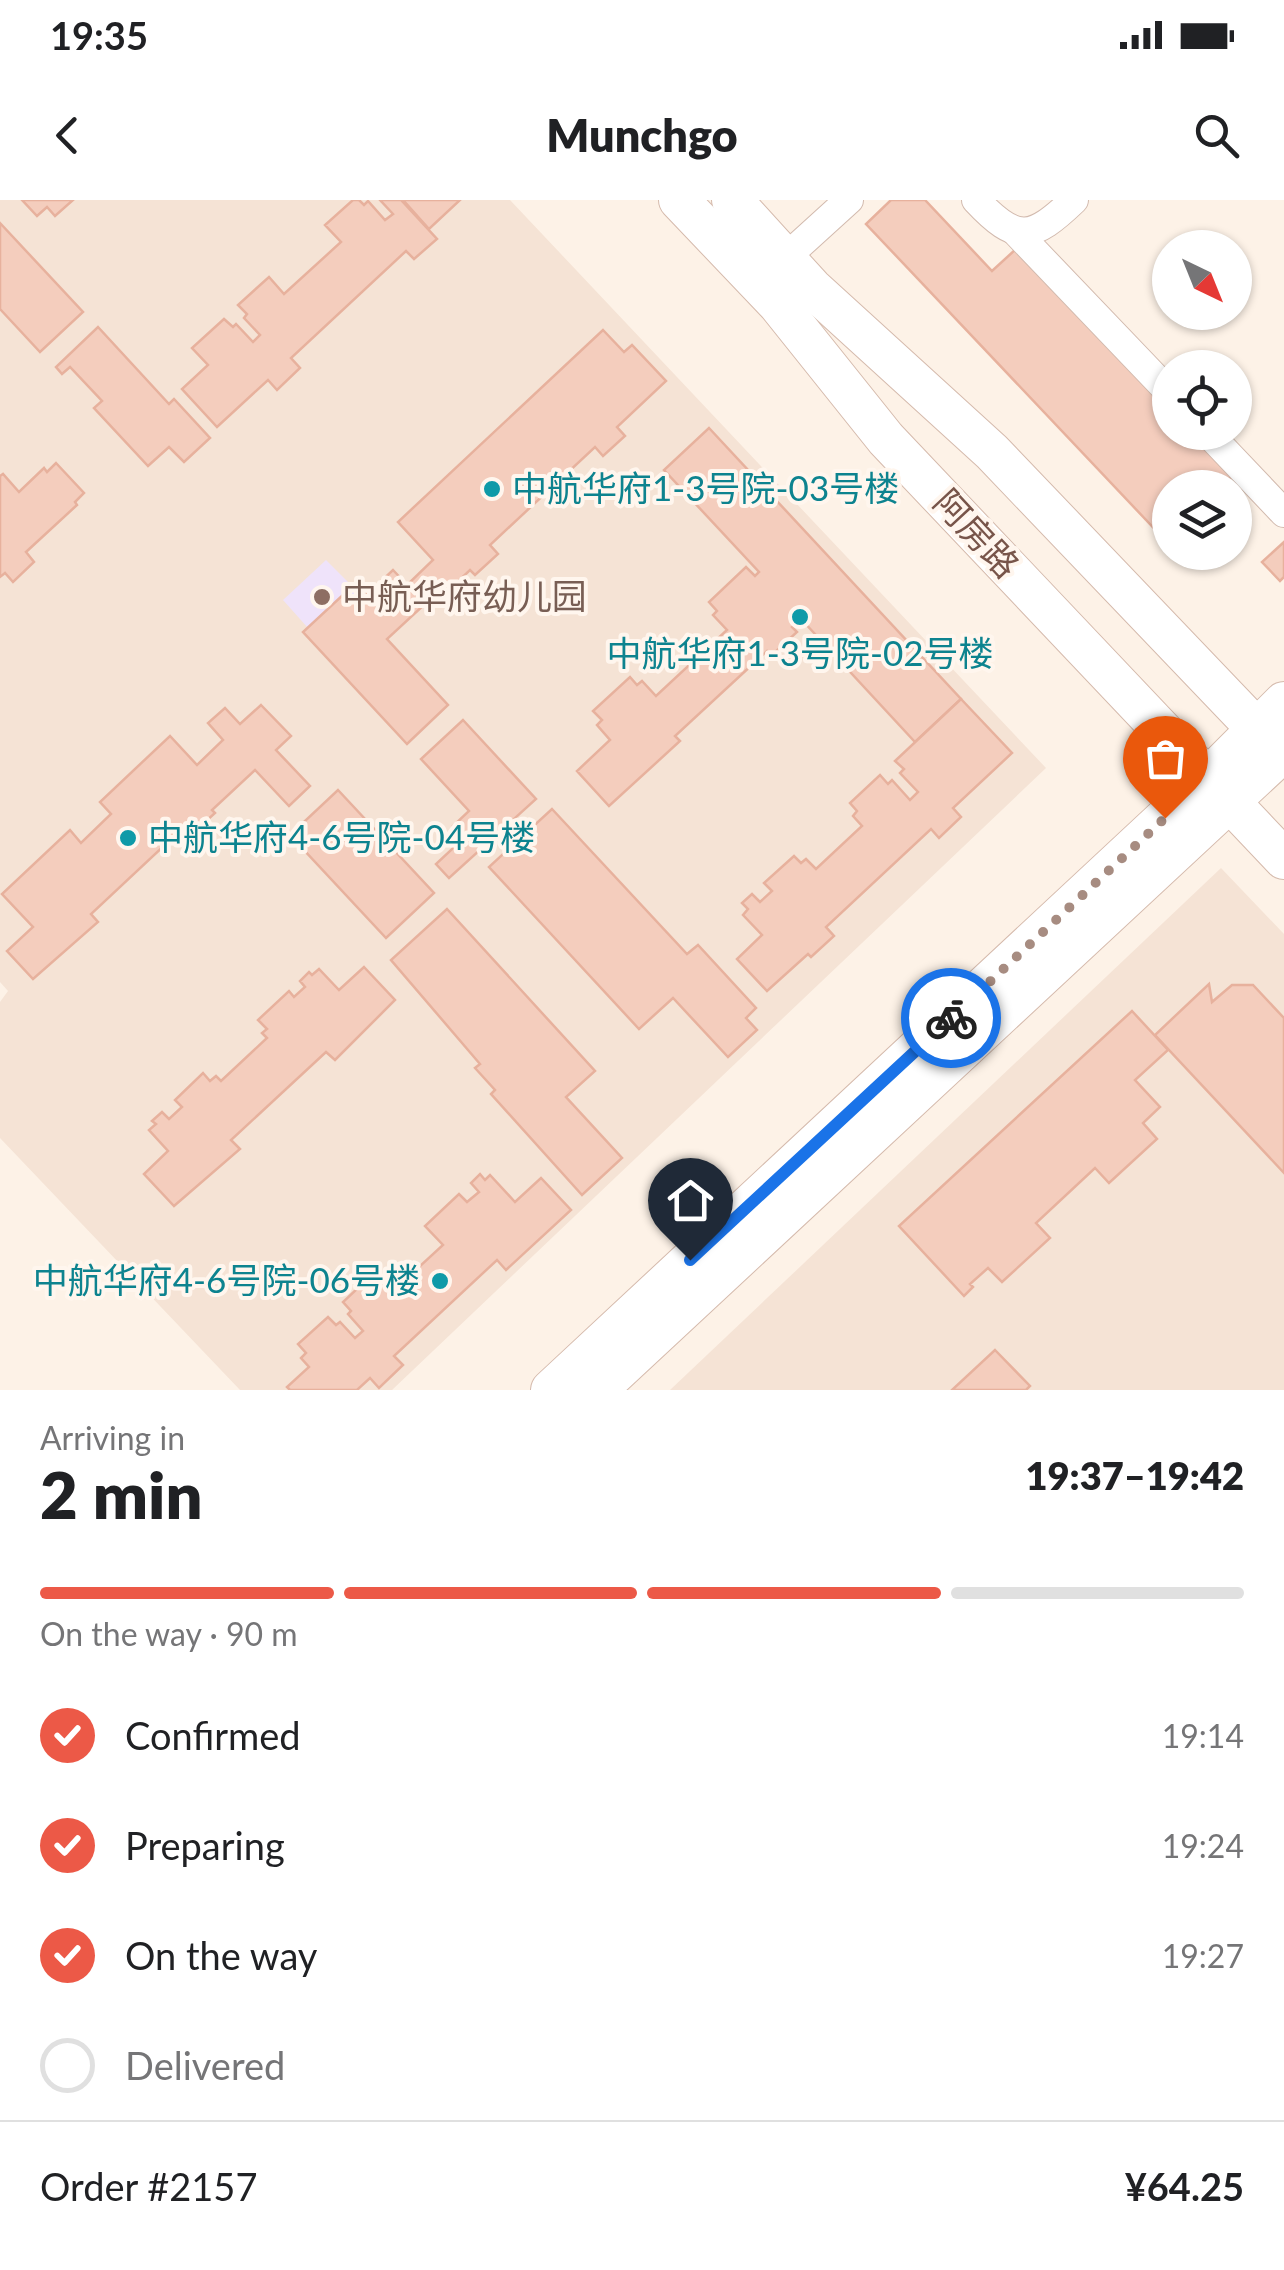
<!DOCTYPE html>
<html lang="en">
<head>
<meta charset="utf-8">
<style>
	body { margin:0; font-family:Lato,"Noto Sans SC",sans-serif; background:#f2f2f2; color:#202124; height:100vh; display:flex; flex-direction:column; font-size:38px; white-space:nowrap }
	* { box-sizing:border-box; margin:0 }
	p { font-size:32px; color:#757577 }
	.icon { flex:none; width:55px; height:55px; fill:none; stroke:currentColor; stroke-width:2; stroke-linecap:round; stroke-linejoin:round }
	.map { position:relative; height:1190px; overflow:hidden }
	.panel { display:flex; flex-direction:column; background:#fff; flex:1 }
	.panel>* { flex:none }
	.needle { width:65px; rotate:137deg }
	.controls { position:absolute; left:1152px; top:30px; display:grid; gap:20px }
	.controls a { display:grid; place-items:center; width:100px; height:100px; border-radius:50%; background:#fff; box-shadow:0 2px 8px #0004; font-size:50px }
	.pin { position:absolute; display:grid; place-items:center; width:85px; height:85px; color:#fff; margin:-102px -42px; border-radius:50% 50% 50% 0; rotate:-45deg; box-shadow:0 0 10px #0007 }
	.pin .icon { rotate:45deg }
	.courier { position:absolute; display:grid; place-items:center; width:100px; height:100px; margin:-50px; border:8px solid #1a73e8; border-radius:50%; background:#fff; color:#222; box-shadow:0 2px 12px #0007 }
	.overview em { font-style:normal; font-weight:800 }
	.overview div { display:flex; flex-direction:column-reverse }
	.overview { display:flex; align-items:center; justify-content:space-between; height:170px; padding:0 40px }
	h1 { font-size:65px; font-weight:800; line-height:75px }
	.bar { display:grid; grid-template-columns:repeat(4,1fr); gap:15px 10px; align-content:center; height:120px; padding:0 40px }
	.bar i { height:12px; border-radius:8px; background:#e0e0e0 }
	.bar .current { background:#ec5947 }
	.bar p { grid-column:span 4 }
	.line { display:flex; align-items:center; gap:25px; padding:0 40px; border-top:2px solid #e0e0e0 }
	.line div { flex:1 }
	ol { padding:0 40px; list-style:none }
	li { display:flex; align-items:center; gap:30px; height:110px }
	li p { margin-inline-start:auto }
	li .icon { padding:10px; border-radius:50%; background:#ec5947; color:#fff; stroke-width:4 }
	li:last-child { color:#757577 }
	li i { width:55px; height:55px; border:5px solid #e0e0e0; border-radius:50% }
	.status { display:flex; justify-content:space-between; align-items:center; height:70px; padding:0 50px; background:#fff; direction:ltr }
	.status svg { height:28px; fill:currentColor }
	header { display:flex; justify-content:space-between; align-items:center; height:130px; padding:0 40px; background:#fff; font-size:45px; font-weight:800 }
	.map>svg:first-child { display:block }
	.residential { fill:#f5e3d5 }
	.education { fill:#efe3fa }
	.building { fill:#f4cdbd; stroke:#e7b19d; stroke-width:2.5 }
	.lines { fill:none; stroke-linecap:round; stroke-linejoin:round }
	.street-casing { stroke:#d2baae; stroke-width:30 }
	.secondary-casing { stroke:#d5baac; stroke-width:42 }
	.street { stroke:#fff; stroke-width:28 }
	.secondary { stroke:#fff; stroke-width:40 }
	.done { stroke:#a78c81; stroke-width:10; stroke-dasharray:0 18 }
	.route { stroke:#1a73e8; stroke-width:12 }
	.culture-dot { fill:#0f9aa8; stroke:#fff6ee; stroke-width:4 }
	.education-dot { fill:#8d6e63; stroke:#fff6ee; stroke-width:4 }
	.labels { text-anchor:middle; stroke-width:8; stroke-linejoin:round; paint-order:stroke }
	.culture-label { font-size:35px; fill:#0d838f; stroke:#fff6ee; text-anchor:start }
	.street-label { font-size:35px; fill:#78554a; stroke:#fff6ee }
	.education-label { font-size:35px; fill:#785e54; stroke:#fff6ee; text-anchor:start }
</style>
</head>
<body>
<div class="status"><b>19:35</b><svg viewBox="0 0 49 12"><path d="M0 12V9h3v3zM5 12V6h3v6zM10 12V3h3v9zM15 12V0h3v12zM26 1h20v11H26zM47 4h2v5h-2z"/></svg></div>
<header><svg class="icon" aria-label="back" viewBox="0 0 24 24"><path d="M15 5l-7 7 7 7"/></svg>Munchgo<svg class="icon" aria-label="search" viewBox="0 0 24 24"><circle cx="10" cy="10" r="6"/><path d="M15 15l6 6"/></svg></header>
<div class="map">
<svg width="1284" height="1190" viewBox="0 0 1284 1190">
	<rect width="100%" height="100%" fill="#fdf2e7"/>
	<g class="residential">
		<path d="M 0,0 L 510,0 L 1046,568 L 392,1190 L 240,1190 L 0,938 L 0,802 L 8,791 L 0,782 Z"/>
		<path d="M 1221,668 L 1284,734 L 1284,1190 L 670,1190 Z"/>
	</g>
	<path class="education" d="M 326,360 L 361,395 L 316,437 L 283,400 Z"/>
	<g class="building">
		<path d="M 22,0 L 73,0 L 55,16 L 47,7 L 37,16 Z"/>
		<path d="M 353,0 L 359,0 L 364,5 L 368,1 L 385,20 L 393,14 L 380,0 L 401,0 L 437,39 L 414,59 L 406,51 L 291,158 L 300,168 L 277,190 L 268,180 L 217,227 L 182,189 L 208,165 L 192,148 L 224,119 L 233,127 L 236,124 L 253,142 L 260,135 L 244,118 L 247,114 L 238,105 L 269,77 L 284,94 L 341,42 L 325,25 Z"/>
		<path d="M 403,0 L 460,0 L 429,29 Z"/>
		<path d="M 891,0 L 925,0 L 992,71 L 1016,49 L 1170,212 L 1170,232 L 1190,232 L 1231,277 L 1220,288 L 1170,288 L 1170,335 L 1165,340 L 866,24 Z"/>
		<path d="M 0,23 L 83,112 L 40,152 L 0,109 Z"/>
		<path d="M 98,127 L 169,204 L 174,199 L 210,238 L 184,262 L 169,247 L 148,266 L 94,208 L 102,201 L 70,167 L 62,174 L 56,167 Z"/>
		<path d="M 603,130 L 624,152 L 632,145 L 666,181 L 617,227 L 625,236 L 603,256 L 595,247 L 490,345 L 498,354 L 475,375 L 470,370 L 430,408 L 408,384 L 433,360 L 398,322 Z"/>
		<path d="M 709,228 L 961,499 L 915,542 L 801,419 L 792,427 L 797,432 L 771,456 L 767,451 L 675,536 L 680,541 L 609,606 L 577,571 L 610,540 L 597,525 L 602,520 L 593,511 L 630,477 L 637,485 L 642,481 L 656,496 L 727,430 L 713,415 L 717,411 L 709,402 L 746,367 L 755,376 L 759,372 L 664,270 Z"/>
		<path d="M 56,263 L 84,293 L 75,302 L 77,305 L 26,352 L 34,362 L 13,382 L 5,373 L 0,377 L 0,276 L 3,274 L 19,292 L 44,268 L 47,272 Z"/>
		<path d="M 1284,342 L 1284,377 L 1280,381 L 1262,362 Z"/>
		<path d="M 393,370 L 425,404 L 387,439 L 448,505 L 407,544 L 303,432 L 345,393 L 356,405 Z"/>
		<path d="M 961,499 L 1012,553 L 953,608 L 961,617 L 939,638 L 931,629 L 826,727 L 834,736 L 811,757 L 808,754 L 767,791 L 737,759 L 762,735 L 743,715 L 748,709 L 742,703 L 752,694 L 760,702 L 772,691 L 764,683 L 794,656 L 801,663 L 806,659 L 816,669 L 862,626 L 853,616 L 857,611 L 850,603 L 880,575 L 888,584 L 892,580 L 910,600 L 918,592 L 900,573 L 904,569 L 895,561 Z"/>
		<path d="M 261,505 L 291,536 L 276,550 L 310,586 L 289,606 L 255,570 L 212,610 L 215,613 L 192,634 L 185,626 L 91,714 L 98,722 L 33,779 L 7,751 L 33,727 L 2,694 L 70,630 L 81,643 L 111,614 L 100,602 L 170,536 L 197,565 L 223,540 L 208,523 L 225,508 L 240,524 Z"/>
		<path d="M 463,520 L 536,599 L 449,678 L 436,664 L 464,638 L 453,626 L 469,611 L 421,559 Z"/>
		<path d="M 338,590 L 434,693 L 386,738 L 290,635 Z"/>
		<path d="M 552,609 L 687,754 L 698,745 L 756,808 L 746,818 L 757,830 L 728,857 L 673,798 L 639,829 L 489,667 Z"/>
		<path d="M 447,709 L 595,871 L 566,897 L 622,958 L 582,995 L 491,894 L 495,890 L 475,868 L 480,864 L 391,760 Z"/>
		<path d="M 364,767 L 395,800 L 335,860 L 326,852 L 231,940 L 240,949 L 174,1006 L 144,974 L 168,951 L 149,930 L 156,924 L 152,921 L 162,912 L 169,919 L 182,907 L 175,900 L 203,873 L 210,881 L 216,876 L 221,881 L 267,838 L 262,833 L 267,829 L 258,820 L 289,791 L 294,797 L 305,787 L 300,781 L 309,772 L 312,775 L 319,769 L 339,790 Z"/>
		<path d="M 1209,784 L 1212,802 L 1232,785 L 1253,785 L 1284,818 L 1284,973 L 1155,835 Z"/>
		<path d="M 1132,811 L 1168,850 L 1135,880 L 1160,907 L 1143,923 L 1157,939 L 1109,983 L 1095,968 L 1036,1023 L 1050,1038 L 1002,1082 L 988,1068 L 970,1084 L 973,1087 L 964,1096 L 899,1026 Z"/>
		<path d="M 480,974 L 485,980 L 490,975 L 515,1002 L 541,978 L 571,1010 L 506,1070 L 497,1060 L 394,1156 L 403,1165 L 379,1188 L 370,1178 L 357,1190 L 290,1190 L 287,1187 L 309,1167 L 301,1158 L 306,1153 L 298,1144 L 328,1117 L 336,1125 L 340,1122 L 355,1138 L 363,1131 L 348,1114 L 351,1111 L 343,1102 L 376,1071 L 394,1090 L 443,1045 L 425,1026 L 459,994 L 467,1002 L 479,992 L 471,983 Z"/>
		<path d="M 995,1150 L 1030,1186 L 1026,1190 L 952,1190 Z"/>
	</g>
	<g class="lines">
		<defs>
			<g id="street">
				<path d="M 976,0 C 1017,44 1032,40 1074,0"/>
				<path d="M 1015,31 L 1170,193"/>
				<path d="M 785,58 L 849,0"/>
				<path d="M 1207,232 L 1284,313"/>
			</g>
			<g id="secondary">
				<path d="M 679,0 L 778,104 L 886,239 L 1284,659"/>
				<path d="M 732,0 L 812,88 L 992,252 L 1274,547"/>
				<path d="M 551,1190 L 1207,579 L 1284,502"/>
				<path d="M 597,1190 L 1284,551"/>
			</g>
		</defs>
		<use href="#street" class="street-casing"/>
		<use href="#secondary" class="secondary-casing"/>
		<use href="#street" class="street"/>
		<use href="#secondary" class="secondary"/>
	</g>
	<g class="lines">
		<path class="done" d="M 951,818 L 1165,618"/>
		<path class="route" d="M 690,1060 L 951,818"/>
	</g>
	<g class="culture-dot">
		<circle cx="492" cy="289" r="10"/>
		<circle cx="800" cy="417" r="10"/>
		<circle cx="128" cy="638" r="10"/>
		<circle cx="440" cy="1081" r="10"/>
	</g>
	<circle class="education-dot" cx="322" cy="397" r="10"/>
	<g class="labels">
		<g class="culture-label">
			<text x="512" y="301">中航华府1-3号院-03号楼</text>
			<text x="800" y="466" text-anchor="middle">中航华府1-3号院-02号楼</text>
			<text x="148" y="650">中航华府4-6号院-04号楼</text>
			<text x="420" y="1093" text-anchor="end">中航华府4-6号院-06号楼</text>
		</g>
		<g class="street-label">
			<text transform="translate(976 334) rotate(47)" y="12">阿房路</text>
		</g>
		<g class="education-label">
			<text x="342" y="409">中航华府幼儿园</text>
		</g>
	</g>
</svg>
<div class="controls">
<a><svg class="needle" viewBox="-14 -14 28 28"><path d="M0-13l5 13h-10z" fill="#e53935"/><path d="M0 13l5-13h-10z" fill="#757577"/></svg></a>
<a><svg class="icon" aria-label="locate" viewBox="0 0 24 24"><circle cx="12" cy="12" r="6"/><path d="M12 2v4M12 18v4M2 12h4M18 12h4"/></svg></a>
<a><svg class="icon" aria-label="layers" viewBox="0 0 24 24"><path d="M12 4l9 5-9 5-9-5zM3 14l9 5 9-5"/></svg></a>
</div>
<div class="pin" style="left:1165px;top:618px;background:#ea580c"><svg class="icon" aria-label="bag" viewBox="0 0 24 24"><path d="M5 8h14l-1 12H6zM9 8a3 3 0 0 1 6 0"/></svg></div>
<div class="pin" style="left:690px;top:1060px;background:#1f2937"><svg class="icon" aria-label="home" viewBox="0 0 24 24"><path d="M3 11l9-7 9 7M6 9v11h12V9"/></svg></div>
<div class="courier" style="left:951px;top:818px"><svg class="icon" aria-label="bike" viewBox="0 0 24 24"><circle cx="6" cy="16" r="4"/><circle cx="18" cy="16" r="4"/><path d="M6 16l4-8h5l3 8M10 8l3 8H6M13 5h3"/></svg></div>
</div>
<section class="panel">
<div class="overview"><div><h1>2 min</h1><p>Arriving in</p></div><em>19:37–19:42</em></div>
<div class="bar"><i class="current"></i><i class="current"></i><i class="current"></i><i></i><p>On the way · 90 m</p></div>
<ol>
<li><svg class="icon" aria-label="check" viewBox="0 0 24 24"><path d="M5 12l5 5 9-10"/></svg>Confirmed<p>19:14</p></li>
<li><svg class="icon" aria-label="check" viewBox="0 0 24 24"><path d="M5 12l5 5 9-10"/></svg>Preparing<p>19:24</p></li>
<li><svg class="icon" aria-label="check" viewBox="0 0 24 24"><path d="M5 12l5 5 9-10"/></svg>On the way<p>19:27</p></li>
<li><i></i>Delivered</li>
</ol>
<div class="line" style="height:130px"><div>Order #2157</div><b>¥64.25</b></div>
</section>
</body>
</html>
